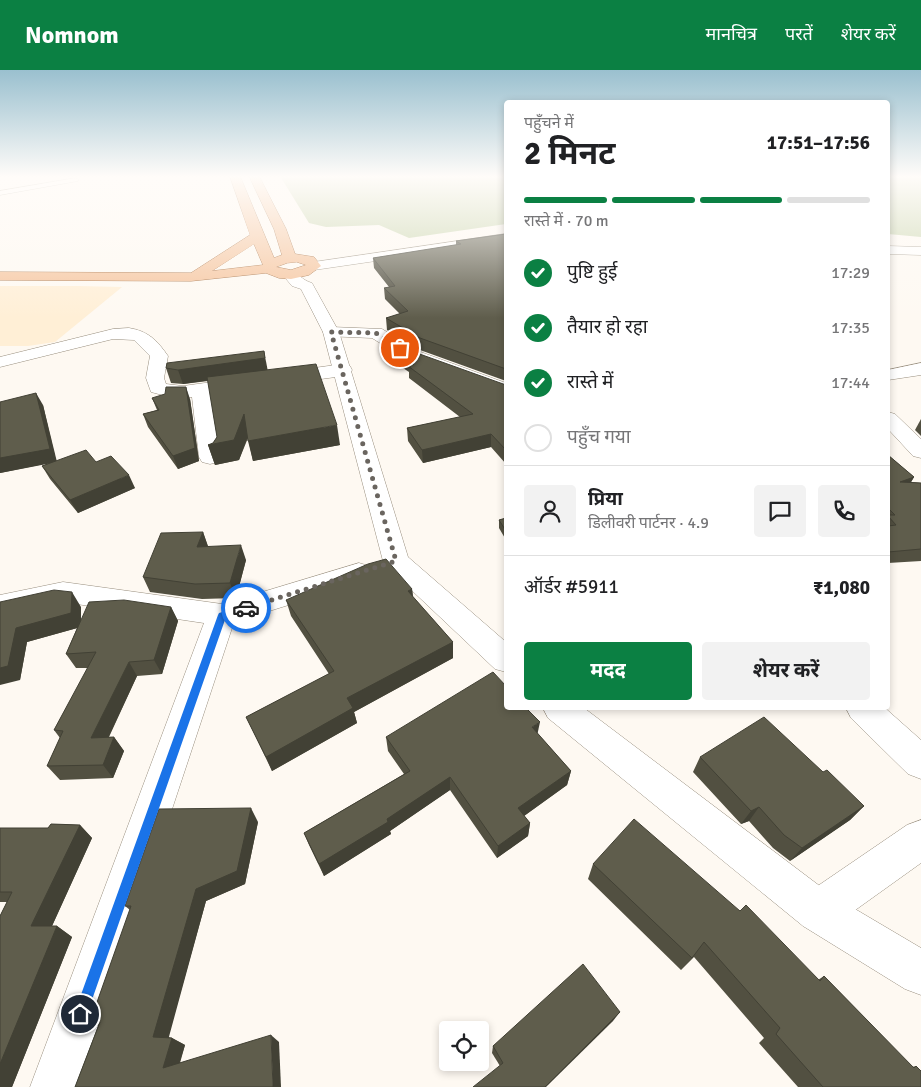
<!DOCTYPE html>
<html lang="hi">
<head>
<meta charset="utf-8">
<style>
	body { margin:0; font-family:Signika,"Noto Sans Devanagari",sans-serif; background:#f2f2f2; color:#202124; height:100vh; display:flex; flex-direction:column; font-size:19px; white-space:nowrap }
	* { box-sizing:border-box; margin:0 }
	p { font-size:16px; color:#757577 }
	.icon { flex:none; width:28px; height:28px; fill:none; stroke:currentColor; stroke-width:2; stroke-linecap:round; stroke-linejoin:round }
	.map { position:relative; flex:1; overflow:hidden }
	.details { position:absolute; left:504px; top:30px; width:386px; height:610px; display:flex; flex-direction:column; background:#fff; border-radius:5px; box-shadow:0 2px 8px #0003 }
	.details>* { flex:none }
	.buttons { position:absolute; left:439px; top:951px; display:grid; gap:10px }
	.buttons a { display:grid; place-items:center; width:50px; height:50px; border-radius:5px; background:#fff; box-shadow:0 2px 8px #0003; font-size:25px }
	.pin { position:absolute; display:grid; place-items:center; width:42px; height:42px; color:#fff; margin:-21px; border:2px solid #fff; border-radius:50%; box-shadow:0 1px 5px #0007 }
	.courier { position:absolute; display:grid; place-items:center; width:50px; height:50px; margin:-25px; border:4px solid #1a73e8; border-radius:50%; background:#fff; color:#222; box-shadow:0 1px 6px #0007 }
	.summary em { font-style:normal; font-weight:700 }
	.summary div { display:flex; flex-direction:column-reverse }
	.summary { display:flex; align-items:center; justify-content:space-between; height:85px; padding:0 20px }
	h1 { font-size:32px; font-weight:700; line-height:38px }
	.bar { display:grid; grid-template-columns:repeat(4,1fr); gap:8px 5px; align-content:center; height:60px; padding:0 20px }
	.bar i { height:6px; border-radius:4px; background:#e0e0e0 }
	.bar .current { background:#0b8043 }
	.bar p { grid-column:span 4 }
	.line { display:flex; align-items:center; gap:12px; padding:0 20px; border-top:1px solid #e0e0e0 }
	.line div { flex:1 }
	.round { display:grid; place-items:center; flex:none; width:52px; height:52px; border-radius:5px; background:#f2f2f2 }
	ol { padding:0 20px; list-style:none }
	li { display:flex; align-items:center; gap:15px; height:55px }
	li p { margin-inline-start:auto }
	li .icon { padding:5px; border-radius:50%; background:#0b8043; color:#fff; stroke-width:4 }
	li:last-child { color:#757577 }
	li i { width:28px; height:28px; border:2px solid #e0e0e0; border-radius:50% }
	.cta { display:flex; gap:10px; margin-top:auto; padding:10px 20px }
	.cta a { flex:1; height:58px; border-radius:5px; background:#0b8043; color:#fff; font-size:20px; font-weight:700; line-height:58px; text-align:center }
	.cta a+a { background:#f2f2f2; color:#202124 }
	header { display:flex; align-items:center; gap:30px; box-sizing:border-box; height:70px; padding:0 25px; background:#0b8043; color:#fff }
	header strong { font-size:24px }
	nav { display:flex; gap:28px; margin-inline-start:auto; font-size:18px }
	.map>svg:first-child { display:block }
	.built { fill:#ffefd6 }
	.water { fill:#c6d3aa }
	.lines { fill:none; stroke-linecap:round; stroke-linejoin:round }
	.lane-casing { stroke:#988e7e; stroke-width:1 }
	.street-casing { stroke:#988e7e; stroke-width:1 }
	.secondary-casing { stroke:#988e7e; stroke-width:1 }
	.primary-casing { stroke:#a46e41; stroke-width:1 }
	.lane { fill:#fff; fill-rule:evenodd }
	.street { fill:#fff; fill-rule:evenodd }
	.secondary { fill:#fff; fill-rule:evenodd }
	.primary { fill:#f5c49d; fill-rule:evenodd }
	.wall { fill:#525041 }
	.shaded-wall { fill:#424135 }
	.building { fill:#5f5d4c; stroke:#424135 }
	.route { fill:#1a73e8 }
	.done { stroke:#6a655f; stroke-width:5; stroke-dasharray:0 9 }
</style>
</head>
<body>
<header>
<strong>Nomnom</strong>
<nav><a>मानचित्र</a><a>परतें</a><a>शेयर करें</a></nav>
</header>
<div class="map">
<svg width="921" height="1017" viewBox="0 0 921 1017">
	<rect width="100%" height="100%" fill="#fef9f2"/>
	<path class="built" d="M 0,216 L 79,216 L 122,217 L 55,272 L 28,276 L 0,276 Z"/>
	<g class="water">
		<path d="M 280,106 L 506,106 L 506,154 L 409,168 L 379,155 L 326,157 L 309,153 Z"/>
		<path d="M 888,106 L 921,106 L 921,167 L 888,164 Z"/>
	</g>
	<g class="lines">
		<defs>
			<path id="lane" d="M 76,108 L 79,110 L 78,111 L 0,125 L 0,121 Z"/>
			<g id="street">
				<path d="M 506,164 L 506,172 L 314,200 L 307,196 L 314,192 Z"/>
				<path d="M 888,176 L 921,177 L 921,185 L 888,184 Z"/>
				<path d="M 331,257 L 382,259 L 418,281 L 506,313 L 506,326 L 406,289 L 372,268 L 325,266 L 323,262 L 325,258 Z"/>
				<path d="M 129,258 C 148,261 157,270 168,286 L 164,308 L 166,314 L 183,316 L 343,294 L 350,296 L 352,300 L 350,304 L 343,306 L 211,324 L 221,387 L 218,392 L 210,394 L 202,392 L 199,387 L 192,327 L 170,327 L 151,322 L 146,308 L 150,286 L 134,270 L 113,269 L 0,297 L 0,287 L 113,259 Z"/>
				<path d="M 921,293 L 921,305 L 888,310 L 888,300 Z"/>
				<path d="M 888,342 L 895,344 L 921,369 L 921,388 L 913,386 L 888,359 Z"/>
				<path d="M 359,493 L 369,496 L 373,503 L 369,510 L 234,552 L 80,1017 L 30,1017 L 204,553 L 63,532 L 0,547 L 0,525 L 63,512 L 222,534 Z"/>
				<path d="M 846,638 L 885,638 L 921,670 L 921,709 L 908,704 L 851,648 Z"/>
				<path d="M 921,750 L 921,793 L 833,856 L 818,862 L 803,856 L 797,841 L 803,826 L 907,755 Z"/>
			</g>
			<g id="secondary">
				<path d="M 289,200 C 298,202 301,210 312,213 L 339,262 L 408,487 L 506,572 L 506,602 L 495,599 L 387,497 L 383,491 L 323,262 L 301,219 L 292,216 L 282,204 L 284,201 Z"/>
				<path d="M 543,638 L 584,638 L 833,826 L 921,878 L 921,925 L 905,919 L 803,856 L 548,648 Z"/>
			</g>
			<path id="primary" d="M 230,106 L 240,106 L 274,188 L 282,185 L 274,159 L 249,106 L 259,106 L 286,159 L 295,184 L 314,187 L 321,196 L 309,205 L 291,209 L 279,208 L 266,203 L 191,211 L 0,210 L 0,202 L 191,203 L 250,165 ZM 254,174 L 263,195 L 212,201 ZM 297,192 L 306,195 L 291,200 L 276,197 L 287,193 Z"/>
		</defs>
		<use href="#lane" class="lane-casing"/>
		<use href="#street" class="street-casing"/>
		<use href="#secondary" class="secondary-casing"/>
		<use href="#primary" class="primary-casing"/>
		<use href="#lane" class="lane"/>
		<use href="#street" class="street"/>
		<use href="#secondary" class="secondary"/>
		<use href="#primary" class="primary"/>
	</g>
	<g class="wall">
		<path d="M 506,164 L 506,311 L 420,280 L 387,260 L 386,248 L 400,244 L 385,229 L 384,218 L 389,217 L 374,198 L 373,188 L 456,175 L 456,171 Z"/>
		<path d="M 402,286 L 506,315 L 506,394 L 491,377 L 423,393 L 408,371 L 407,358 L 460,347 L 409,308 L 409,302 L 403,298 Z"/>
		<path d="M 267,296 L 267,300 L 340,375 L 253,391 L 248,368 L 239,390 L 215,395 L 208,375 L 213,373 L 217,367 L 208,311 L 183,314 L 171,313 L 166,298 Z"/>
		<path d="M 152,328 L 190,329 L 199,391 L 178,399 L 148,357 L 143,344 L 157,340 Z"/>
		<path d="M 0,332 L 43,335 L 56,391 L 96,392 L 135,418 L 78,443 L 50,409 L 42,396 L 49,393 L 0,403 Z"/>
		<path d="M 921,349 L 921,366 L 915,360 Z"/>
		<path d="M 888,385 L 914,407 L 911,412 L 921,413 L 921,491 L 888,493 Z"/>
		<path d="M 506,448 L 506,470 L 499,458 L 499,450 Z"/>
		<path d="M 203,462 L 208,476 L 246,490 L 236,528 L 202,529 L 150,522 L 143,507 Z"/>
		<path d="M 412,519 L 413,527 L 453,572 L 453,588 L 354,642 L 357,653 L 272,701 L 246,647 L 329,604 L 291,546 L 286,530 Z"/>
		<path d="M 0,532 L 81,537 L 81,550 L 171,537 L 178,551 L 162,604 L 137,606 L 109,667 L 114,667 L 124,681 L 113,708 L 60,710 L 47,696 L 60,668 L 54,660 L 88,598 L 76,598 L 66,584 L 77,558 L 27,572 L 20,610 Z"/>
		<path d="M 538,664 L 571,701 L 567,715 L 524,746 L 530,753 L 528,766 L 497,788 L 450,720 L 390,761 L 391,764 L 324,806 L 309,775 L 304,763 L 404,704 L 388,681 L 386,667 Z"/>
		<path d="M 700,687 L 823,702 L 864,736 L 850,750 L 790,791 L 773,778 L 749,751 L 741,754 L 693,702 Z"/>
		<path d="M 258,752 L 245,814 L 206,831 L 168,967 L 172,968 L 185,975 L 180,993 L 279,972 L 75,1017 L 98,956 L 90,952 L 130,840 L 125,836 Z"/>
		<path d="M 51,754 L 80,755 L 92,768 L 52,856 L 57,856 L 72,867 L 12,1017 L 0,1017 L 0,846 L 7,832 L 0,832 L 0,758 L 48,758 Z"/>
		<path d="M 593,794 L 818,910 L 824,906 L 912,997 L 916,996 L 921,1017 L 798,1017 L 759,973 L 764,968 L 694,887 L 681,900 L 588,809 Z"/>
		<path d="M 613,951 L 500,996 L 492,983 L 493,976 Z"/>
	</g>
	<g class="shaded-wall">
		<path d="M 264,281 L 268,302 L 183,314 L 178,300 Z"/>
		<path d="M 186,317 L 190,329 L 199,391 L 178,399 L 173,386 Z"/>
		<path d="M 36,323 L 43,335 L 57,392 L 0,403 L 0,388 Z"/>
		<path d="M 244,344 L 249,363 L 239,390 L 215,395 L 208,375 L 234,370 Z"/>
		<path d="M 337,355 L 340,375 L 253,391 L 248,371 Z"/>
		<path d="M 491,364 L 491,377 L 423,393 L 422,380 Z"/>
		<path d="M 129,405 L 135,418 L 78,443 L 70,430 Z"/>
		<path d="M 914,407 L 907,419 L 900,412 Z"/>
		<path d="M 203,462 L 208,477 L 197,477 Z"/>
		<path d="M 241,475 L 246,490 L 236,528 L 230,513 Z"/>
		<path d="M 412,519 L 414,535 L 408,521 Z"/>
		<path d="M 72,522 L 81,537 L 81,557 L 27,572 L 20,610 L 0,615 L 0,598 L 16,558 Z"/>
		<path d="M 171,537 L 178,551 L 162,604 L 154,590 Z"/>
		<path d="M 453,572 L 453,588 L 354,642 L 357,653 L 272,701 L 266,687 L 347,628 Z"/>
		<path d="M 129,592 L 137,606 L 102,681 L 91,668 Z"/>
		<path d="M 540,652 L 537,666 L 532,657 Z"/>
		<path d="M 114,667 L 124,681 L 113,708 L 103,695 Z"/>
		<path d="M 571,701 L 567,715 L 517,751 L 518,738 Z"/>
		<path d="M 450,707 L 450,720 L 390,761 L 391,764 L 324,806 L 319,794 Z"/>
		<path d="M 864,736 L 850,750 L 790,791 L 802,778 Z"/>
		<path d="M 759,737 L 749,751 L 741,754 L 751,741 Z"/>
		<path d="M 251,738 L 258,752 L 245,814 L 206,831 L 167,974 L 153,967 L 196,819 Z"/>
		<path d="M 530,753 L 528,766 L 497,788 L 498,776 Z"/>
		<path d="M 80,755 L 92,768 L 47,867 L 31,856 Z"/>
		<path d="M 57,856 L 72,867 L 12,1017 L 0,1017 L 0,994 Z"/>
		<path d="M 620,942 L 613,951 L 546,1017 L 545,1017 Z"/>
		<path d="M 271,965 L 279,972 L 281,1017 L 273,1017 Z"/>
		<path d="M 172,968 L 185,975 L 176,1004 L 163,998 Z"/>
	</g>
	<g class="building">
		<path d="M 506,164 L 506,299 L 420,268 L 386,248 L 408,241 L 384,218 L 395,216 L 373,188 L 461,174 L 456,171 Z"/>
		<path d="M 264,281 L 265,288 L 178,300 L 166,298 L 167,293 Z"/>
		<path d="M 414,282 L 506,315 L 506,380 L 491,364 L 422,380 L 407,358 L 473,344 L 408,296 L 414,294 L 402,286 Z"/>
		<path d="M 316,294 L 337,355 L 248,371 L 244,344 L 234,370 L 208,375 L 213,373 L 217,367 L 207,307 Z"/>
		<path d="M 166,317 L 186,317 L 195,378 L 173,386 L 143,344 L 159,340 L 152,328 L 165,324 Z"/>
		<path d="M 36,323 L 50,379 L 0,388 L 0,332 Z"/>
		<path d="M 86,380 L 96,392 L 111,386 L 129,405 L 70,430 L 42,396 Z"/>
		<path d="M 888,385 L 914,407 L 900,412 L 921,413 L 921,479 L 888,482 L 888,456 L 896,455 L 888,446 L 888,445 L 895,445 L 888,438 Z"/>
		<path d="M 506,448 L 506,461 L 499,450 Z"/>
		<path d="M 203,462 L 197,477 L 241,475 L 230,513 L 195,514 L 143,507 L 161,463 Z"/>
		<path d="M 386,489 L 412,519 L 408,521 L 453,572 L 347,628 L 353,638 L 266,687 L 246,647 L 334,601 L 286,530 L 368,494 Z"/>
		<path d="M 54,520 L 72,522 L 71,543 L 16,558 L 8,596 L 0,598 L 0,532 Z"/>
		<path d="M 124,530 L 171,537 L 154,590 L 129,592 L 91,668 L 114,667 L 103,695 L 47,696 L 63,661 L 54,660 L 96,582 L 66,584 L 89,532 Z"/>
		<path d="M 493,602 L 506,616 L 506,638 L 526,638 L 540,652 L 532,657 L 571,701 L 518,738 L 530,753 L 498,776 L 450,707 L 387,749 L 388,752 L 319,794 L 304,763 L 410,701 L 386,667 Z"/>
		<path d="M 764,647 L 823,702 L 827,700 L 864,736 L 802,778 L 784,765 L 759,737 L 751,741 L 700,687 Z"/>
		<path d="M 251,738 L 237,801 L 196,819 L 153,967 L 172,968 L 163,998 L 271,965 L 273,1017 L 75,1017 L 100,952 L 90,952 L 131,836 L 125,836 L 159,739 Z"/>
		<path d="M 634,749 L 740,841 L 746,835 L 820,911 L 824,906 L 914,998 L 916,996 L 921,1001 L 921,1017 L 823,1017 L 776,964 L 780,958 L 704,872 L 692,888 L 593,794 Z"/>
		<path d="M 51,754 L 80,755 L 31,856 L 57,856 L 0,994 L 0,846 L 12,822 L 0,822 L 0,758 L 48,758 Z"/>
		<path d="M 583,894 L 620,942 L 545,1017 L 473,1017 L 503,993 L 493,976 Z"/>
	</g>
	<linearGradient id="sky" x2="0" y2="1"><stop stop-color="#9ac0cf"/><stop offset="0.43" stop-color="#fffcf9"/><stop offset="1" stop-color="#fffcf9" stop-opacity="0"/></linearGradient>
	<rect width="921" height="248" fill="url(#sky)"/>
	<path class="route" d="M 246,535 L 251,538 L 249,540 L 226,547 L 87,944 L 85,949 L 80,951 L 76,949 L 74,944 L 218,545 L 219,543 Z"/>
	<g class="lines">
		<path class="done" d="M 246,538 L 396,491 L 331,262 L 376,263 L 400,278"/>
	</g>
</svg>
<div class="buttons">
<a><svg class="icon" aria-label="locate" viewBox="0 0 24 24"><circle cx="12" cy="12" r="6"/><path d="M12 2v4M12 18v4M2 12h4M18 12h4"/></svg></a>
</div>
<div class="pin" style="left:400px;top:278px;background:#ea580c"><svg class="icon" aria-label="bag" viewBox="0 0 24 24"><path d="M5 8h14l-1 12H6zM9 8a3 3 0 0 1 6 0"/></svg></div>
<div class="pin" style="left:80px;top:944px;background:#1f2937"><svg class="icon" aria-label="home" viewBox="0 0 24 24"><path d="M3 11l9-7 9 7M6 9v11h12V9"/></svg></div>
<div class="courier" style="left:246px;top:538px"><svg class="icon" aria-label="car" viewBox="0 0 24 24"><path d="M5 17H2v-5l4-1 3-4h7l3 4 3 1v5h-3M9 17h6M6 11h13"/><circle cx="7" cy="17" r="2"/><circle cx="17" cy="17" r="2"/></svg></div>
<section class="details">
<div class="summary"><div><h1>2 मिनट</h1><p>पहुँचने में</p></div><em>17:51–17:56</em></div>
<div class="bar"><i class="current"></i><i class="current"></i><i class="current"></i><i></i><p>रास्ते में · 70 m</p></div>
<ol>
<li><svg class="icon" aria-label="check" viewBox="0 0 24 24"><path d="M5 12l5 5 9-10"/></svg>पुष्टि हुई<p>17:29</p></li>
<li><svg class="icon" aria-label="check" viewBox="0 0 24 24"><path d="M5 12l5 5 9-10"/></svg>तैयार हो रहा<p>17:35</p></li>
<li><svg class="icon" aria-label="check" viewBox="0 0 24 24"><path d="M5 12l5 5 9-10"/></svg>रास्ते में<p>17:44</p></li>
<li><i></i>पहुँच गया</li>
</ol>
<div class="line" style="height:90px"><a class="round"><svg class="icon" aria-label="person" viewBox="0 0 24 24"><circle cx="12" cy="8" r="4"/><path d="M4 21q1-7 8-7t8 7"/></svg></a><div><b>प्रिया</b><p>डिलीवरी पार्टनर · 4.9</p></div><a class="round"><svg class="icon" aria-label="chat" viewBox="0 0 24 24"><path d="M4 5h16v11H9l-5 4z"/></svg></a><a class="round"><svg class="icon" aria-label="phone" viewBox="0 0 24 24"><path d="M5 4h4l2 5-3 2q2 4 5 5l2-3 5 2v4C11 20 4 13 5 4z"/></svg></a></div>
<div class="line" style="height:65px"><div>ऑर्डर #5911</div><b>₹1,080</b></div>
<div class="cta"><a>मदद</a><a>शेयर करें</a></div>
</section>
</div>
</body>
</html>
